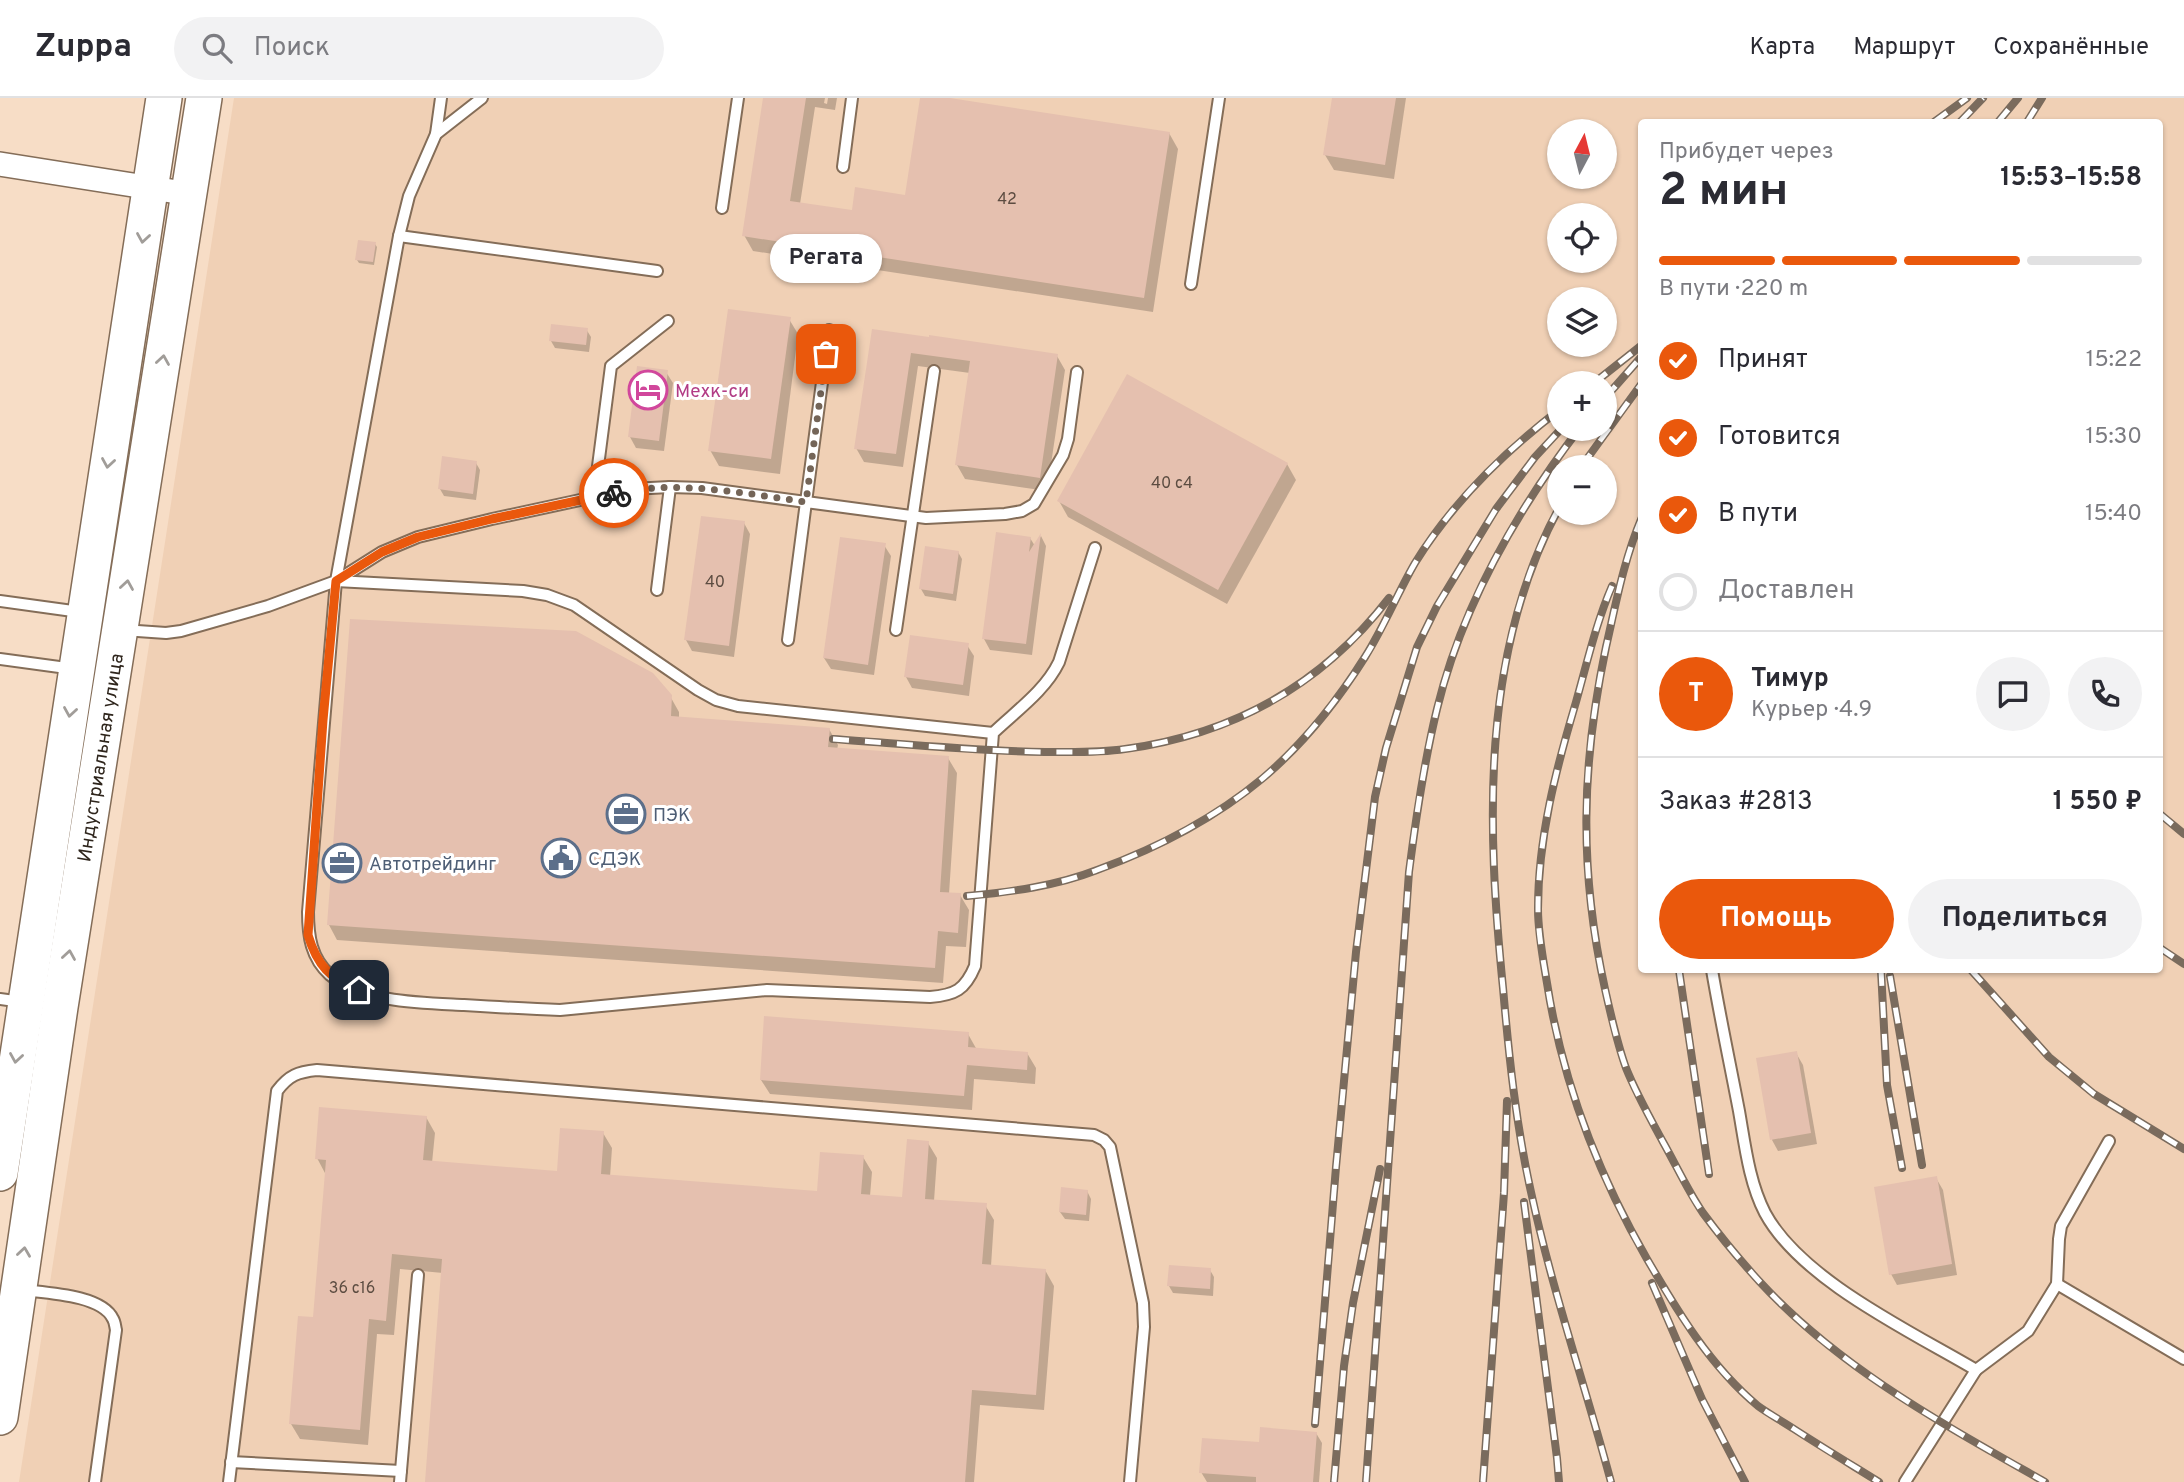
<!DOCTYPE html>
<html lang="ru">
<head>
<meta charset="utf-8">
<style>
	body { margin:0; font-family:Overpass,sans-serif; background:#f2f2f3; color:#2b2b33; height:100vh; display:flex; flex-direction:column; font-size:26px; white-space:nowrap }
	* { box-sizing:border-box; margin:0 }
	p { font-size:23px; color:#7c7c81 }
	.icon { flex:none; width:38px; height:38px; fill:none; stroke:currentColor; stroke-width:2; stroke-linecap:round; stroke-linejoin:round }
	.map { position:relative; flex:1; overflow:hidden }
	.sheet { position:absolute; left:1638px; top:21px; width:525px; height:854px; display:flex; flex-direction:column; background:#fff; border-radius:7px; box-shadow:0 2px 5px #0004 }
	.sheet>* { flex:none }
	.needle { width:46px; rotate:7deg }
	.tools { position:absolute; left:1547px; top:21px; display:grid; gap:14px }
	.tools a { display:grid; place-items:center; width:70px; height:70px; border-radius:50%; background:#fff; box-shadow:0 2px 5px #0004; font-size:35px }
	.pin { position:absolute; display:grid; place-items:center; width:60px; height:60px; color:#fff; margin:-30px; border-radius:14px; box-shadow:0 4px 10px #0006 }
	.courier { position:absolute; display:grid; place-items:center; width:70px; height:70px; margin:-35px; border:5px solid #ea580c; border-radius:50%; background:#fff; color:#222; box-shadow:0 2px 9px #0007 }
	.bubble { position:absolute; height:49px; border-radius:24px; background:#fff; box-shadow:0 2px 5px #0004; font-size:23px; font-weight:700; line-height:49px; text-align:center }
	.headline em { font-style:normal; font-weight:700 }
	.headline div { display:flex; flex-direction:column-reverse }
	.headline { display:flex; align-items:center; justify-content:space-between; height:119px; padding:0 21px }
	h1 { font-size:46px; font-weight:700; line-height:52px }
	.bar { display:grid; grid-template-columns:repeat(4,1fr); gap:10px 7px; align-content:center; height:84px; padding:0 21px }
	.bar i { height:9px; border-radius:5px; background:#e1e1e2 }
	.bar .on { background:#ea580c }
	.bar p { grid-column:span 4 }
	.line { display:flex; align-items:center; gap:18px; padding:0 21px; border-top:2px solid #e1e1e2 }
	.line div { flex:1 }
	.round { display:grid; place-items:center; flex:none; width:74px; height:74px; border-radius:37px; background:#f2f2f3 }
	ol { padding:0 21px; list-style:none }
	li { display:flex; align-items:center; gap:21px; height:77px }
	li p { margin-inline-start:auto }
	li .icon { padding:7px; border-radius:50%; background:#ea580c; color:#fff; stroke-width:4 }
	li:last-child { color:#7c7c81 }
	li i { width:38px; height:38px; border:4px solid #e1e1e2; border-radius:50% }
	.cta { display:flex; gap:14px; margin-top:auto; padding:14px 21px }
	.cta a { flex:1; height:80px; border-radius:42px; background:#ea580c; color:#fff; font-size:28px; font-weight:700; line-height:80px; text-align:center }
	.cta a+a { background:#f2f2f3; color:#2b2b33 }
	header { display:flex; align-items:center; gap:42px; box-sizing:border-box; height:98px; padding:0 35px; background:#fff; border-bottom:2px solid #e1e1e2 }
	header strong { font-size:33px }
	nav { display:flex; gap:38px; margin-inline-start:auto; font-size:24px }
	.search { width:490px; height:63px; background:#f2f2f3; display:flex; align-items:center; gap:18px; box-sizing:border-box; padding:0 24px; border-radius:38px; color:#7c7c81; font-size:26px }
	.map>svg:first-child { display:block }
	.built { fill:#f0d0b5; fill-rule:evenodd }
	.shadow { fill:#0003 }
	.building { fill:#e5c0af }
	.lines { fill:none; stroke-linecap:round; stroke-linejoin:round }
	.lane-casing { stroke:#846d58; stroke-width:14 }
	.street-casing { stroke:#846d58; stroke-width:26 }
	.primary-casing { stroke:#846d58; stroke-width:38 }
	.lane { stroke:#fff; stroke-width:10 }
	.street { stroke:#fff; stroke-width:23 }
	.primary { stroke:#fff; stroke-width:35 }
	.rail-casing { stroke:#7a6b5d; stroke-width:8 }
	.rail { stroke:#fff; stroke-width:5; stroke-dasharray:16; stroke-linecap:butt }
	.oneway { stroke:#a19d99 }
	.done { stroke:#746558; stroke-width:7; stroke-dasharray:0 12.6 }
	.route { stroke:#ea580c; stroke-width:9 }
	.labels { text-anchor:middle; stroke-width:6; stroke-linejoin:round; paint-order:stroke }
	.number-label { font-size:16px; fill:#5c4c41 }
	.hotel-label { font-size:19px; fill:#b23c85; stroke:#fff; text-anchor:start }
	.street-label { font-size:19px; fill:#2e251c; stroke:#fff }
	.service-label { font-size:19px; fill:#4e5e75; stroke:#fff; text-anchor:start }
</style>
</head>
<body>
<header>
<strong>Zuppa</strong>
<div class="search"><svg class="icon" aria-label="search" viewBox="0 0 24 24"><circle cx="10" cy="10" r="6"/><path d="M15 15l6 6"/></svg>Поиск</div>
<nav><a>Карта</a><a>Маршрут</a><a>Сохранённые</a></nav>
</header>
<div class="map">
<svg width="2184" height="1384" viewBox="0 0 2184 1384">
	<rect width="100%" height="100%" fill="#f7ddc6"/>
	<path class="built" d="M 234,0 L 2184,0 L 2184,1384 L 19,1384 ZM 1642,24 L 2160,24 L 2160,872 L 1642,872 ZM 1559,33 L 1605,33 L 1605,79 L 1559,79 ZM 1559,117 L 1605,117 L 1605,163 L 1559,163 ZM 1559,201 L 1605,201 L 1605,247 L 1559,247 ZM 1559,285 L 1605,285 L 1605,331 L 1559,331 ZM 1559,369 L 1605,369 L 1605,415 L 1559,415 Z"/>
	<g class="shadow">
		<path d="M 765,0 L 825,0 L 824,5 L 827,6 L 828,0 L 837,0 L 835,12 L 815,9 L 800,106 L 853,114 L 907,99 L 922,0 L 938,0 L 1169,35 L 1178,51 L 1153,214 L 753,153 L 744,137 Z"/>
		<path d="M 1334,0 L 1406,0 L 1394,81 L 1334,72 L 1325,57 Z"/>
		<path d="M 375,146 L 377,149 L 374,167 L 359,165 L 357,162 Z"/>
		<path d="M 789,221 L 798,236 L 780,376 L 719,368 L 710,352 Z"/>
		<path d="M 586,231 L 591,239 L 589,254 L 555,250 L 551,243 Z"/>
		<path d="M 873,233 L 1057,258 L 1065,272 L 1047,393 L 965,381 L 957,367 L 970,275 L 918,268 L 903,369 L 864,364 L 856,350 Z"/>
		<path d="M 666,274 L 673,285 L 664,353 L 636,350 L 630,339 Z"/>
		<path d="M 476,365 L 480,372 L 476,402 L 444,398 L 440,391 Z"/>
		<path d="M 1287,366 L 1296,382 L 1227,506 L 1068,419 L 1059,403 Z"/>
		<path d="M 744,425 L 750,436 L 734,559 L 692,553 L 686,542 Z"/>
		<path d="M 1041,438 L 1046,448 L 1032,557 L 990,552 L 984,541 L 1030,440 L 1035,448 Z"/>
		<path d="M 884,447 L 891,458 L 874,577 L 831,571 L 824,560 Z"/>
		<path d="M 958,454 L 962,461 L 956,503 L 925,498 L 921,491 Z"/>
		<path d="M 967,547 L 974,558 L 969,598 L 912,590 L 906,579 Z"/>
		<path d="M 670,598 L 679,614 L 679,620 L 829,631 L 838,647 L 837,652 L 948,660 L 957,675 L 949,796 L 960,797 L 969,812 L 966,849 L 946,848 L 943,885 L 337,842 L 329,827 Z"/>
		<path d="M 968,936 L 977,952 L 1027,955 L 1036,970 L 1035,986 L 974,981 L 972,1012 L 770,996 L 761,982 Z"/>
		<path d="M 1796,955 L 1803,967 L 1817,1046 L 1778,1053 L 1772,1042 Z"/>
		<path d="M 426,1019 L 435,1035 L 432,1065 L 559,1075 L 603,1035 L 612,1050 L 610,1079 L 819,1094 L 863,1059 L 872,1074 L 870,1098 L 904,1101 L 928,1045 L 937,1060 L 934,1103 L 985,1107 L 994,1122 L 991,1168 L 1045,1172 L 1054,1188 L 1044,1312 L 980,1307 L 974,1384 L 427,1384 L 443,1175 L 400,1171 L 394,1237 L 377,1236 L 368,1347 L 300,1341 L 291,1326 L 314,1221 L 326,1077 L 317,1060 Z"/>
		<path d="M 1936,1080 L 1943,1092 L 1957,1177 L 1897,1187 L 1891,1176 Z"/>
		<path d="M 1087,1093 L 1091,1101 L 1089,1123 L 1065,1121 L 1060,1114 Z"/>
		<path d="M 1210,1172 L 1214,1179 L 1213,1198 L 1173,1195 L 1169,1188 Z"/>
		<path d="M 1316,1335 L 1322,1345 L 1319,1384 L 1207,1384 L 1201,1374 L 1261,1346 Z"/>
	</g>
	<g class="building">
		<path d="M 763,0 L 806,0 L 790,103 L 852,112 L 855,89 L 905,97 L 920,0 L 950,0 L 1170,34 L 1144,200 L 742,138 Z"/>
		<path d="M 1332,0 L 1396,0 L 1385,67 L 1323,57 Z"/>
		<path d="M 358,142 L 376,144 L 373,164 L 355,162 Z"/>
		<path d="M 728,211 L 791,219 L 771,361 L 708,353 Z"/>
		<path d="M 551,226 L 588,230 L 586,247 L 549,243 Z"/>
		<path d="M 872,231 L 929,239 L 929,237 L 1058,256 L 1040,380 L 955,367 L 970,263 L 911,255 L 896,356 L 854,351 Z"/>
		<path d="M 637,268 L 668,272 L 659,343 L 628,339 Z"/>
		<path d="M 1127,276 L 1288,365 L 1218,492 L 1057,403 Z"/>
		<path d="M 442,358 L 477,363 L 473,396 L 438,391 Z"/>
		<path d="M 701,418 L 745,423 L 729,548 L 684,542 Z"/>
		<path d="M 996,434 L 1031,439 L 1029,454 L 1041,435 L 1026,546 L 982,541 Z"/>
		<path d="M 840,439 L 886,445 L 868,567 L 823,560 Z"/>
		<path d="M 925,448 L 959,453 L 953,496 L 919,491 Z"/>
		<path d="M 350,521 L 576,533 L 653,575 L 672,597 L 671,618 L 830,630 L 828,649 L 949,658 L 940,794 L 961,795 L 958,835 L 938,833 L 935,870 L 327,827 Z"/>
		<path d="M 910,537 L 969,545 L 963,587 L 904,579 Z"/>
		<path d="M 764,918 L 969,934 L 968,949 L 1028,954 L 1027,972 L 967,967 L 964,998 L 760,982 Z"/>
		<path d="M 1797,953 L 1811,1035 L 1770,1042 L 1756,960 Z"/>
		<path d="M 319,1009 L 427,1018 L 423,1062 L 557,1073 L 560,1030 L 604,1033 L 601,1076 L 817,1093 L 820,1054 L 864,1057 L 861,1096 L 902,1099 L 907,1041 L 929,1043 L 925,1101 L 987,1105 L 982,1166 L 1046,1171 L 1036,1297 L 972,1292 L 965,1384 L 425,1384 L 442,1161 L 392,1156 L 386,1223 L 369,1221 L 360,1332 L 289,1326 L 298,1218 L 313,1219 L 326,1062 L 315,1061 Z"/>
		<path d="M 1937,1078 L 1952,1166 L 1889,1177 L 1874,1089 Z"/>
		<path d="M 1061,1089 L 1088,1092 L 1086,1117 L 1059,1114 Z"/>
		<path d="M 1169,1167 L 1211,1170 L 1210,1191 L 1167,1188 Z"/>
		<path d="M 1260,1329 L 1317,1334 L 1313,1384 L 1256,1384 L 1256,1379 L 1199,1375 L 1202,1340 L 1259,1344 Z"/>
	</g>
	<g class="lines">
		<defs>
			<g id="lane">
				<path d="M 436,36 L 441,0"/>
				<path d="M 843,69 L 852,0"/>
				<path d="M 722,110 L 738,0"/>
				<path d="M 399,138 L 657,173"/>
				<path d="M 1191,186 L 1219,0"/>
				<path d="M 594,399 L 611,268 L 668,223"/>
				<path d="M 336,483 L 308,814 C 308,838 311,860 330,877 C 363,905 423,905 464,907 C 496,909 528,911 560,912 L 767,892 L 930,899 C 955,897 965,892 975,868 L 993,635 C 1016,613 1045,593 1059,564 L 1095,450"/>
				<path d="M 336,483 L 523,493 L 547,497 L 574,507 L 698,592 L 716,602 L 738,608 L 993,635"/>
				<path d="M 336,483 L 382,454 L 418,439 L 492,421 L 631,391 L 670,389 L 702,390 L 806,404 L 829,232"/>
				<path d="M 657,492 L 670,389"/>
				<path d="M 0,503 L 80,514"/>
				<path d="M 123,532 L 166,535 L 181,533 L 268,508 L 336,483 L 399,138 L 409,98 L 436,36 L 482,0"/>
				<path d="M 896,532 L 934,273"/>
				<path d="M 788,542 L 806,404 L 926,420 L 1005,416 L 1022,413 L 1034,406 L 1063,357 L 1068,341 L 1077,274"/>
				<path d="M 0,561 L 74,571"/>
				<path d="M 1712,872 C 1720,919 1730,966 1739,1013 C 1745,1047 1749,1084 1765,1115 C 1801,1182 1912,1234 1976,1272 L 1905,1384"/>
				<path d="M 0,901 L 22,904"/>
				<path d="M 2057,1186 L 2184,1261"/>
				<path d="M 23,1192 C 47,1195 102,1197 113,1221 C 115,1224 115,1228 116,1232 L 95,1384"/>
				<path d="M 1976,1272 L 2028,1233 L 2057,1186 L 2059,1141 L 2061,1128 L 2109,1043"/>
				<path d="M 231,1364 L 401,1373"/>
				<path d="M 229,1384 L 277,993 C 289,977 298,974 317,972 L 1094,1037 L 1104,1042 L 1110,1049 L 1143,1205 L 1144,1229 L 1130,1384"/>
				<path d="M 400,1384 L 418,1177"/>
			</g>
			<path id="street" d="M 0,66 L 190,96"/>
			<g id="primary">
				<path d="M 0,1075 L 164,0"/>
				<path id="s1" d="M 0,1319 L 60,909 L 204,0"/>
			</g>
		</defs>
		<use href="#lane" class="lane-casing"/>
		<use href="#street" class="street-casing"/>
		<use href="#primary" class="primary-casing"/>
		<use href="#lane" class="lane"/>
		<use href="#street" class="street"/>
		<use href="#primary" class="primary"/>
		<defs>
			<g id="rail">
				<path d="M 1934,24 L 1967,0"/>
				<path d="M 1960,24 L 1983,0"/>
				<path d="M 1998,24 L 2018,0"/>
				<path d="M 2027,24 L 2042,0"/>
				<path d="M 1594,285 L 1642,247"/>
				<path d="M 1605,300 L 1642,258"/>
				<path d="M 1581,369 L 1642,285"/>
				<path d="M 1559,410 C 1480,556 1487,730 1503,890 C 1509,959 1516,1027 1531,1094 C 1552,1192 1585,1287 1611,1384"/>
				<path d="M 1642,419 C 1624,461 1616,505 1606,549 C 1581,668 1579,772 1605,891 C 1611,918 1617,945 1626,970 C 1636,995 1650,1020 1663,1044 C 1676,1067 1688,1093 1703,1115 C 1720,1138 1739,1161 1759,1183 C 1839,1270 1943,1326 2045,1384"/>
				<path d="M 1612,488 C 1596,525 1587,565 1576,604 C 1556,671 1538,740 1538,811 C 1538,835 1543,861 1547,885 C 1562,982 1598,1076 1647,1161 C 1678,1214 1710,1268 1758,1308 C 1769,1316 1782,1323 1794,1331 C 1822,1349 1850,1366 1879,1384"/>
				<path d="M 833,641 C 904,646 975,653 1045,654 C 1071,654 1099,655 1125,651 C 1234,636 1322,587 1389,500"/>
				<path d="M 2160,716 L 2184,736"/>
				<path d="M 967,798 C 1011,794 1056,788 1097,772 C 1155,751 1215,720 1263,680 C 1302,647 1338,602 1365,559 C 1384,529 1397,496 1415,465 C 1452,405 1503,355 1559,312"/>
				<path d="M 2160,850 L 2184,866"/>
				<path d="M 1679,872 L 1709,1076"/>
				<path d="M 1881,872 L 1887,987 L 1902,1070"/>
				<path d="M 1971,872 L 2049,959 L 2094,996 L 2184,1051"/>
				<path d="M 1890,878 L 1922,1067"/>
				<path d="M 1524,1104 L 1557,1360 L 1559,1384"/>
				<path d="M 1652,1185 L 1702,1301 L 1745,1384"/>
				<path d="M 1315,1326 L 1336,1069 L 1356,854 L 1375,699 L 1386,650 L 1417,549 L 1437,508 L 1496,411 L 1535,359 L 1561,331"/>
				<path d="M 1334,1384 L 1344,1268 L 1353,1205 L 1380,1071"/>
				<path d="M 1366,1384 L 1409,774 C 1416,719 1424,664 1437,611 C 1462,508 1516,414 1579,331"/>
				<path d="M 1483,1384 L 1504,1095 L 1507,1003"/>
			</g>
		</defs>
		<use href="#rail" class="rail-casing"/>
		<use href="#rail" class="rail"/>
	</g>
	<defs><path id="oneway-chevron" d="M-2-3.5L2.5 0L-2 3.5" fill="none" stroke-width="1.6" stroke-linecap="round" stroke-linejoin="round" transform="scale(1.75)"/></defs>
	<g class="oneway">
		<use href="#oneway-chevron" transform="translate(143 140) rotate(99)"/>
		<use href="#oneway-chevron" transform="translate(163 262) rotate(-81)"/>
		<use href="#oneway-chevron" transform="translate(108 365) rotate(99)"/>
		<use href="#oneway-chevron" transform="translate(127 487) rotate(-81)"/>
		<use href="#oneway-chevron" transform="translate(70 614) rotate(99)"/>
		<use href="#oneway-chevron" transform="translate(69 857) rotate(-81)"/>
		<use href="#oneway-chevron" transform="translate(16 960) rotate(99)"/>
		<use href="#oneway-chevron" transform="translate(24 1154) rotate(-82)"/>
	</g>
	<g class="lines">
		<path class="done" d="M 614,395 C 678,382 742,395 806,404 L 826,256"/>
		<path class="route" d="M 359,892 C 330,881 317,867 308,837 L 323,622 L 336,483 L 382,454 L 418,439 L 492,421 L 614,395"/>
	</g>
	<defs>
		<symbol id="hotel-ring" viewBox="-11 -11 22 22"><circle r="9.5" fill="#fff" stroke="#d1479c" stroke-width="1.5"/><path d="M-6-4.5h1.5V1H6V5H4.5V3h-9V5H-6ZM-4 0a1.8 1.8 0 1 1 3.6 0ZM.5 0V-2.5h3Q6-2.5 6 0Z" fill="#d1479c"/></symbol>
		<symbol id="office-ring" viewBox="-11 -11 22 22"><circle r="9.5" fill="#fff" stroke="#5c6f8a" stroke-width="1.5"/><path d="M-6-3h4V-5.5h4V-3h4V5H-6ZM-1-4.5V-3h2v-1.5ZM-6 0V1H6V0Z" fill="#5c6f8a"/></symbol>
		<symbol id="civic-ring" viewBox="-11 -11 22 22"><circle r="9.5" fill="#fff" stroke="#5c6f8a" stroke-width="1.5"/><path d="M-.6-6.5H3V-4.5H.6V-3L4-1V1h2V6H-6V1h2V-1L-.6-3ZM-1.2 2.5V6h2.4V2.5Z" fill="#5c6f8a"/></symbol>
	</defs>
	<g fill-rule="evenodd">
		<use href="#hotel-ring" x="626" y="270" width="44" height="44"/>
		<use href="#office-ring" x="604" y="694" width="44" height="44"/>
		<use href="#civic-ring" x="539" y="738" width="44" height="44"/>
		<use href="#office-ring" x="320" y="743" width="44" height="44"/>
	</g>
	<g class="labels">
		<g class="number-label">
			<text x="1007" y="106">42</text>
			<text x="1172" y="390">40 с4</text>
			<text x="715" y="489">40</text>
			<text x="352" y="1195">36 с16</text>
		</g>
		<g class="hotel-label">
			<text x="675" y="299">Мехк-си</text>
		</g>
		<g class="street-label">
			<text dy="7" stroke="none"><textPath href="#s1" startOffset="667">Индустриальная улица</textPath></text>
		</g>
		<g class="service-label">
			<text x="653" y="723">ПЭК</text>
			<text x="588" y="767">СДЭК</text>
			<text x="369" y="772">Автотрейдинг</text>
		</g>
	</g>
</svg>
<div class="tools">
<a><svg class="needle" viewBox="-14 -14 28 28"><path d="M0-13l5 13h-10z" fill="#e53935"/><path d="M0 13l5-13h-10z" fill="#7c7c81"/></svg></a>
<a><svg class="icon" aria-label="locate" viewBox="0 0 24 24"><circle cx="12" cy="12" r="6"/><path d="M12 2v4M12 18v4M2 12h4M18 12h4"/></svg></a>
<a><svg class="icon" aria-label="layers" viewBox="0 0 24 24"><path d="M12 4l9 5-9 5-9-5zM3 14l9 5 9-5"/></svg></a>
<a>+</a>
<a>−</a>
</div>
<div class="pin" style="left:826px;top:256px;background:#ea580c"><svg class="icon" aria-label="bag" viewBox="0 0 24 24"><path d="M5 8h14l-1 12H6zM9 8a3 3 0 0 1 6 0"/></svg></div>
<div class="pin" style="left:359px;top:892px;background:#1f2937"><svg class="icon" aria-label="home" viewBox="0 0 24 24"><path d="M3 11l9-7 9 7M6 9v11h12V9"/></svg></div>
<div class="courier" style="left:614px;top:395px"><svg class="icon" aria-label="bike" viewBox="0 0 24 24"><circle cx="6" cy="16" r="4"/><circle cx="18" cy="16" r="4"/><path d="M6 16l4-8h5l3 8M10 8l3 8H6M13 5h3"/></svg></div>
<div class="bubble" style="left:770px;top:136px;width:112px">Регата</div>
<section class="sheet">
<div class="headline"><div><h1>2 мин</h1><p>Прибудет через</p></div><em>15:53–15:58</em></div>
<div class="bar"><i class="on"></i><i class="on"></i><i class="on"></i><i></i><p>В пути · 220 m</p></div>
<ol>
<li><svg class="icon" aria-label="check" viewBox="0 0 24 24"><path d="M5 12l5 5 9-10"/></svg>Принят<p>15:22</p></li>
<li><svg class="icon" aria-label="check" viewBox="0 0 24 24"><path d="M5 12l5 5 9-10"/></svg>Готовится<p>15:30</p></li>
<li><svg class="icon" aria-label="check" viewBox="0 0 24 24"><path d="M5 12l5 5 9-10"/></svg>В пути<p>15:40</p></li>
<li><i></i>Доставлен</li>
</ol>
<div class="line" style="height:126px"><b class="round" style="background:#ea580c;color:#fff">Т</b><div><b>Тимур</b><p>Курьер · 4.9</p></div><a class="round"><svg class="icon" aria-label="chat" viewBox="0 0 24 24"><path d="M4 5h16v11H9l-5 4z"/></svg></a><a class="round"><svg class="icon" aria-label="phone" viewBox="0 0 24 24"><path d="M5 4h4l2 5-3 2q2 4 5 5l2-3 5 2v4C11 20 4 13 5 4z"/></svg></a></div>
<div class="line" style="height:91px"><div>Заказ #2813</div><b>1 550 ₽</b></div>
<div class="cta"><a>Помощь</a><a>Поделиться</a></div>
</section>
</div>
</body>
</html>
